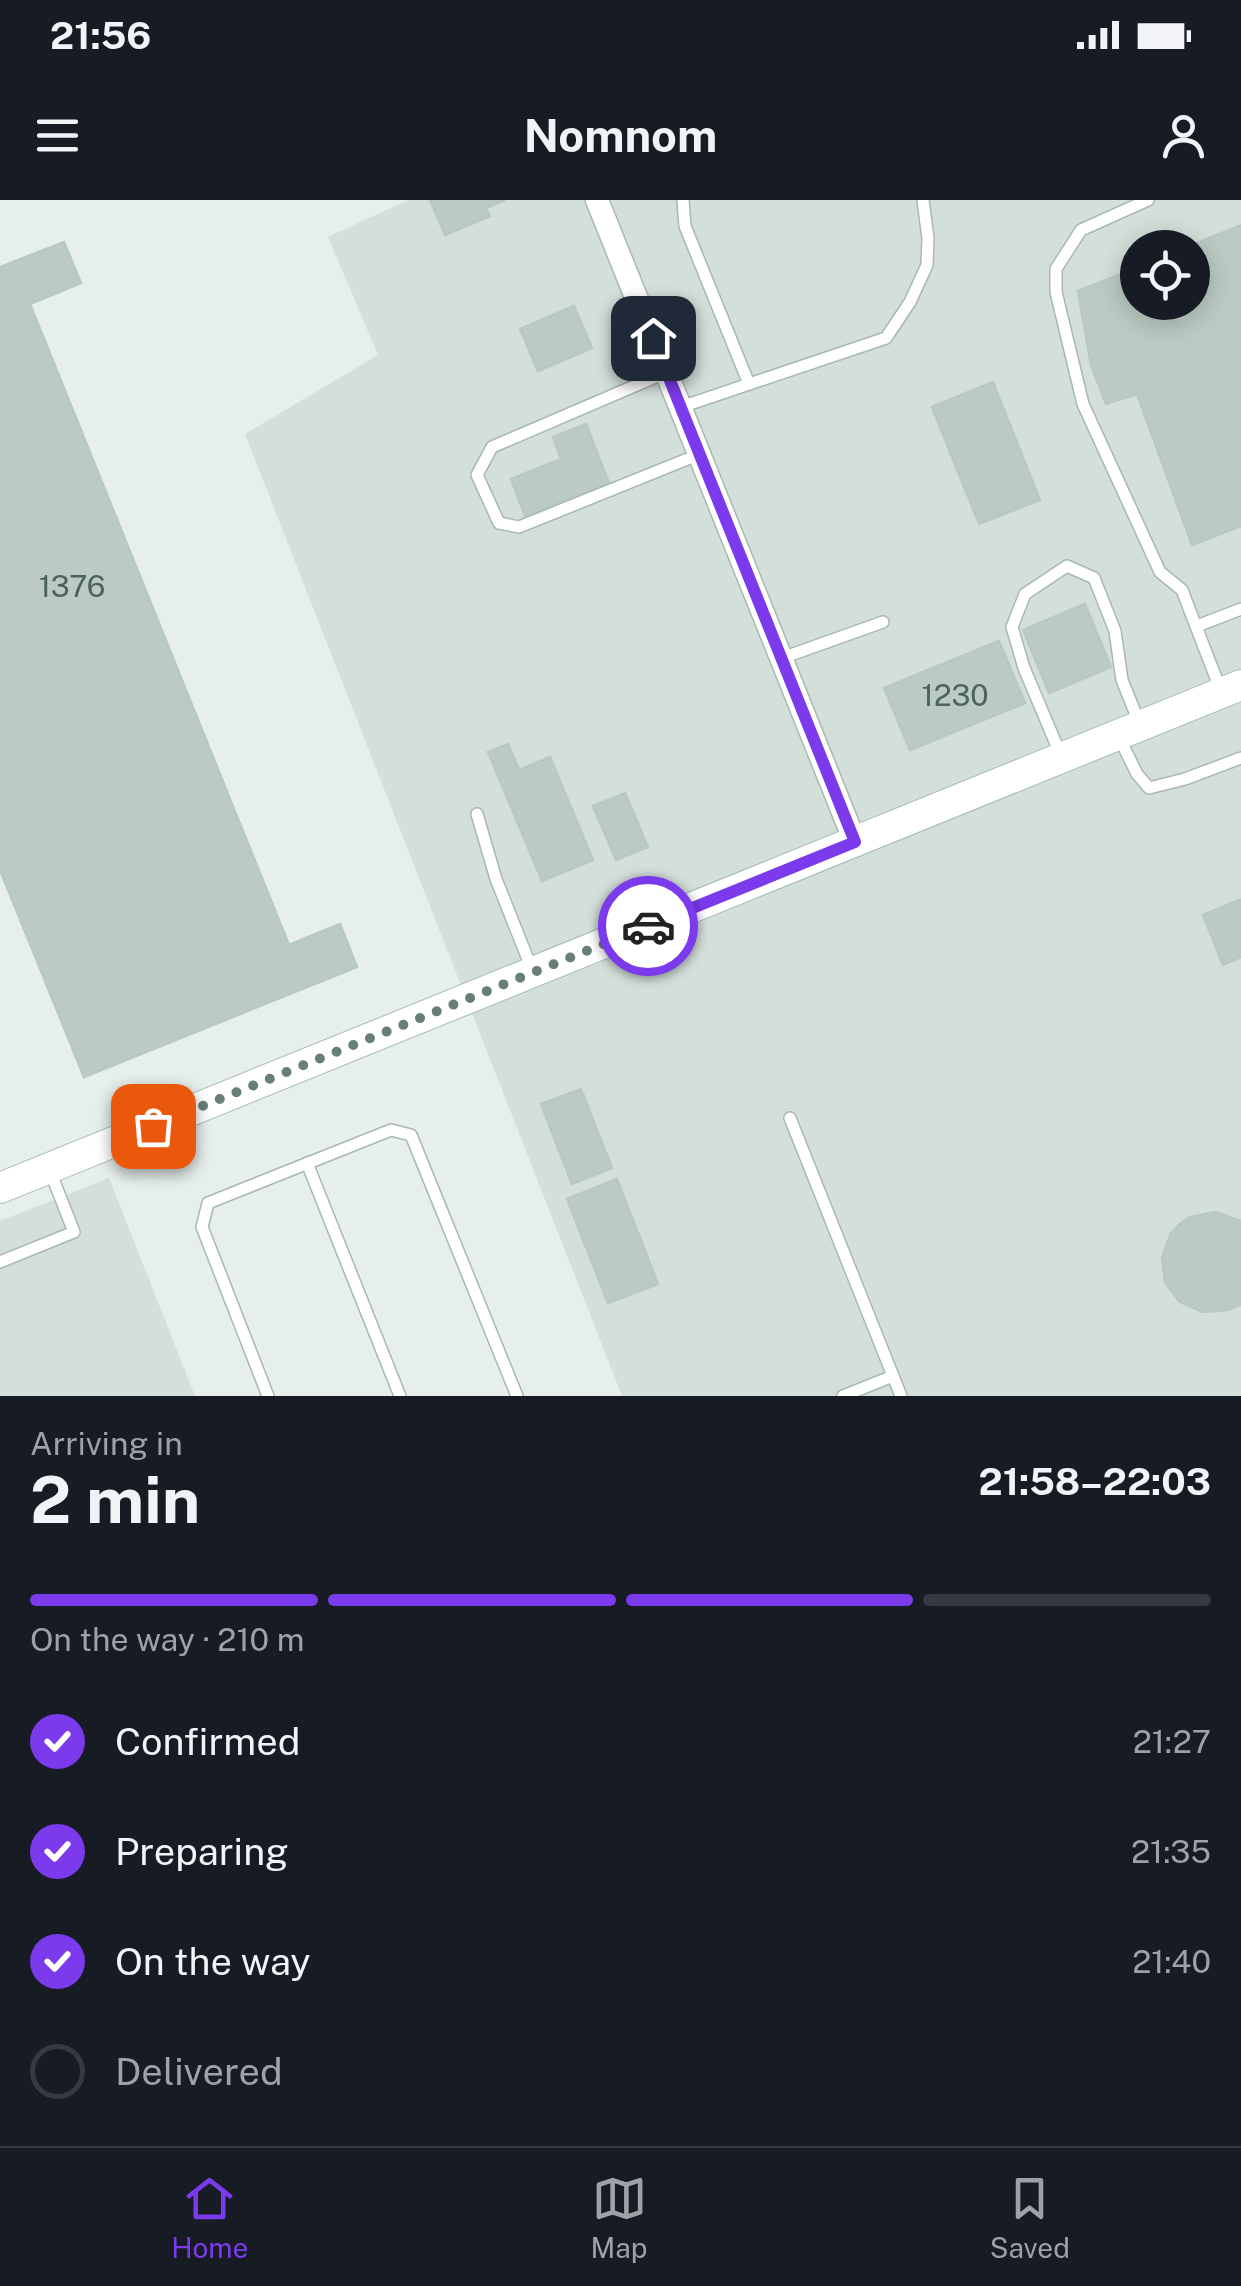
<!DOCTYPE html>
<html lang="en">
<head>
<meta charset="utf-8">
<style>
	body { margin:0; font-family:"Public Sans",sans-serif; background:#20242c; color:#f1f3f6; height:100vh; display:flex; flex-direction:column; font-size:38px; white-space:nowrap }
	* { box-sizing:border-box; margin:0 }
	p { font-size:32px; color:#9ea1a6 }
	.icon { flex:none; width:55px; height:55px; fill:none; stroke:currentColor; stroke-width:2; stroke-linecap:round; stroke-linejoin:round }
	.map { position:relative; height:1196px; overflow:hidden }
	.details { display:flex; flex-direction:column; background:#171b24; flex:1 }
	.details>* { flex:none }
	.tools { position:absolute; left:1120px; top:30px; display:grid; gap:20px }
	.tools a { display:grid; place-items:center; width:90px; height:90px; border-radius:50%; background:#171b24; box-shadow:0 5px 25px #0003; font-size:50px }
	.pin { position:absolute; display:grid; place-items:center; width:85px; height:85px; color:#fff; margin:-42px; border-radius:20px; box-shadow:0 5px 15px #0006 }
	.courier { position:absolute; display:grid; place-items:center; width:100px; height:100px; margin:-50px; border:8px solid #7c3aed; border-radius:50%; background:#fff; color:#222; box-shadow:0 2px 12px #0007 }
	.overview em { font-style:normal; font-weight:700 }
	.overview div { display:flex; flex-direction:column-reverse }
	.overview { display:flex; align-items:center; justify-content:space-between; height:170px; padding:0 30px }
	h1 { font-size:65px; font-weight:700; line-height:75px }
	.bar { display:grid; grid-template-columns:repeat(4,1fr); gap:15px 10px; align-content:center; height:120px; padding:0 30px }
	.bar i { height:12px; border-radius:8px; background:#363941 }
	.bar .on { background:#7c3aed }
	.bar p { grid-column:span 4 }
	ol { padding:0 30px; list-style:none }
	li { display:flex; align-items:center; gap:30px; height:110px }
	li p { margin-inline-start:auto }
	li .icon { padding:10px; border-radius:50%; background:#7c3aed; color:#fff; stroke-width:4 }
	li:last-child { color:#9ea1a6 }
	li i { width:55px; height:55px; border:5px solid #363941; border-radius:50% }
	.status { display:flex; justify-content:space-between; align-items:center; height:70px; padding:0 50px; background:#171b24; direction:ltr }
	.status svg { height:28px; fill:currentColor }
	header { display:flex; justify-content:space-between; align-items:center; height:130px; padding:0 30px; background:#171b24; font-size:45px; font-weight:700 }
	.tabs { display:flex; justify-content:space-around; align-items:center; height:140px; border-top:2px solid #363941; background:#171b24; font-size:28px; color:#9ea1a6 }
	.tabs a { display:grid; justify-items:center; gap:5px }
	.tabs .on { color:#7c3aed }
	.map>svg:first-child { display:block }
	.built { fill:#d4dfda; fill-rule:evenodd }
	.building { fill:#bbcac4; stroke:#b8c9c2; stroke-width:2.5 }
	.lines { fill:none; stroke-linecap:round; stroke-linejoin:round }
	.service-casing { stroke:#a8b8b2; stroke-width:14 }
	.minor-casing { stroke:#a8b8b2; stroke-width:25 }
	.secondary-casing { stroke:#a4bbb3; stroke-width:32 }
	.service { stroke:#fff; stroke-width:11 }
	.minor { stroke:#fff; stroke-width:22 }
	.secondary { stroke:#fff; stroke-width:30 }
	.done { stroke:#687f78; stroke-width:10; stroke-dasharray:0 18 }
	.route { stroke:#7c3aed; stroke-width:12 }
	.labels { text-anchor:middle; stroke-width:10; stroke-linejoin:round; paint-order:stroke }
	.number-label { font-size:30px; fill:#4a645c }
</style>
</head>
<body>
<div class="status"><b>21:56</b><svg viewBox="0 0 49 12"><path d="M0 12V9h3v3zM5 12V6h3v6zM10 12V3h3v9zM15 12V0h3v12zM26 1h20v11H26zM47 4h2v5h-2z"/></svg></div>
<header><svg class="icon" aria-label="menu" viewBox="0 0 24 24"><path d="M4 6h16M4 12h16M4 18h16"/></svg>Nomnom<svg class="icon" aria-label="person" viewBox="0 0 24 24"><circle cx="12" cy="8" r="4"/><path d="M4 21q1-7 8-7t8 7"/></svg></header>
<div class="map">
<svg width="1241" height="1196" viewBox="0 0 1241 1196">
	<rect width="100%" height="100%" fill="#e6efeb"/>
	<g class="built">
		<path d="M 408,0 L 1241,0 L 1241,1196 L 622,1196 L 245,234 L 378,155 L 328,37 ZM 1138,48 L 1192,48 L 1192,102 L 1138,102 Z"/>
		<path d="M 109,978 L 195,1196 L 0,1196 L 0,1021 Z"/>
	</g>
	<g class="building">
		<path d="M 430,0 L 505,0 L 486,8 L 490,16 L 445,35 Z"/>
		<path d="M 1241,25 L 1241,326 L 1192,345 L 1137,194 L 1106,204 L 1091,165 L 1078,91 L 1138,67 L 1138,102 L 1192,102 L 1192,48 L 1185,48 Z"/>
		<path d="M 64,42 L 81,83 L 30,104 L 289,745 L 340,724 L 357,767 L 84,877 L 0,670 L 0,67 Z"/>
		<path d="M 574,106 L 592,148 L 538,171 L 520,129 Z"/>
		<path d="M 993,182 L 1040,300 L 979,324 L 932,207 Z"/>
		<path d="M 586,224 L 609,283 L 525,316 L 511,279 L 561,259 L 553,237 Z"/>
		<path d="M 1085,404 L 1111,467 L 1049,493 L 1023,430 Z"/>
		<path d="M 999,441 L 1025,503 L 910,550 L 884,488 Z"/>
		<path d="M 508,544 L 519,570 L 550,557 L 593,660 L 542,681 L 488,552 Z"/>
		<path d="M 625,593 L 648,647 L 616,660 L 593,606 Z"/>
		<path d="M 1241,699 L 1241,757 L 1223,765 L 1203,715 Z"/>
		<path d="M 581,889 L 612,968 L 572,984 L 541,904 Z"/>
		<path d="M 617,979 L 658,1084 L 608,1103 L 567,999 Z"/>
		<path d="M 1215,1012 L 1241,1021 L 1241,1104 L 1228,1110 L 1203,1112 L 1180,1102 L 1172,1092 L 1165,1082 L 1162,1057 L 1171,1033 L 1180,1024 L 1190,1017 Z"/>
	</g>
	<g class="lines">
		<defs>
			<g id="service">
				<path d="M 683,0 L 685,26 L 749,184"/>
				<path d="M 1148,0 L 1081,30 L 1056,69 L 1056,92 L 1083,204 L 1160,372 L 1182,390 L 1221,491"/>
				<path d="M 667,172 L 492,247 L 477,275 L 499,323 L 519,327 L 700,254"/>
				<path d="M 681,207 L 886,138 L 910,102 L 927,65 L 928,38 L 923,0"/>
				<path d="M 1197,426 L 1241,409"/>
				<path d="M 782,458 L 883,422"/>
				<path d="M 1118,535 L 1137,574 L 1149,588 L 1185,579 L 1241,558"/>
				<path d="M 1062,558 L 1024,468 L 1012,427 L 1025,394 L 1067,366 L 1094,378 L 1115,431 L 1122,480 L 1139,522"/>
				<path d="M 477,614 L 496,679 L 533,772"/>
				<path d="M 790,918 L 901,1196"/>
				<path d="M 307,963 L 400,1196"/>
				<path d="M 0,1062 L 74,1032 L 50,971"/>
				<path d="M 268,1196 L 202,1027 L 208,1003 L 391,930 L 411,935 L 517,1196"/>
				<path d="M 843,1196 L 893,1176"/>
			</g>
			<path id="minor" d="M 597,0 L 855,642"/>
			<path id="secondary" d="M 0,988 L 1241,485"/>
		</defs>
		<use href="#service" class="service-casing"/>
		<use href="#minor" class="minor-casing"/>
		<use href="#secondary" class="secondary-casing"/>
		<use href="#service" class="service"/>
		<use href="#minor" class="minor"/>
		<use href="#secondary" class="secondary"/>
	</g>
	<g class="lines">
		<path class="done" d="M 153,926 L 648,726"/>
		<path class="route" d="M 648,726 L 855,642 L 653,138"/>
	</g>
	<g class="labels">
		<g class="number-label">
			<text x="72" y="397">1376</text>
			<text x="955" y="506">1230</text>
		</g>
	</g>
</svg>
<div class="tools">
<a><svg class="icon" aria-label="locate" viewBox="0 0 24 24"><circle cx="12" cy="12" r="6"/><path d="M12 2v4M12 18v4M2 12h4M18 12h4"/></svg></a>
</div>
<div class="pin" style="left:153px;top:926px;background:#ea580c"><svg class="icon" aria-label="bag" viewBox="0 0 24 24"><path d="M5 8h14l-1 12H6zM9 8a3 3 0 0 1 6 0"/></svg></div>
<div class="pin" style="left:653px;top:138px;background:#1f2937"><svg class="icon" aria-label="home" viewBox="0 0 24 24"><path d="M3 11l9-7 9 7M6 9v11h12V9"/></svg></div>
<div class="courier" style="left:648px;top:726px"><svg class="icon" aria-label="car" viewBox="0 0 24 24"><path d="M5 17H2v-5l4-1 3-4h7l3 4 3 1v5h-3M9 17h6M6 11h13"/><circle cx="7" cy="17" r="2"/><circle cx="17" cy="17" r="2"/></svg></div>
</div>
<section class="details">
<div class="overview"><div><h1>2 min</h1><p>Arriving in</p></div><em>21:58–22:03</em></div>
<div class="bar"><i class="on"></i><i class="on"></i><i class="on"></i><i></i><p>On the way · 210 m</p></div>
<ol>
<li><svg class="icon" aria-label="check" viewBox="0 0 24 24"><path d="M5 12l5 5 9-10"/></svg>Confirmed<p>21:27</p></li>
<li><svg class="icon" aria-label="check" viewBox="0 0 24 24"><path d="M5 12l5 5 9-10"/></svg>Preparing<p>21:35</p></li>
<li><svg class="icon" aria-label="check" viewBox="0 0 24 24"><path d="M5 12l5 5 9-10"/></svg>On the way<p>21:40</p></li>
<li><i></i>Delivered</li>
</ol>
</section>
<nav class="tabs">
<a class="on"><svg class="icon" aria-label="home" viewBox="0 0 24 24"><path d="M3 11l9-7 9 7M6 9v11h12V9"/></svg>Home</a>
<a><svg class="icon" aria-label="map" viewBox="0 0 24 24"><path d="M3 6l6-2 6 2 6-2v14l-6 2-6-2-6 2zM9 4v14M15 6v14"/></svg>Map</a>
<a><svg class="icon" aria-label="saved" viewBox="0 0 24 24"><path d="M7 4h10v16l-5-4-5 4z"/></svg>Saved</a>
</nav>
</body>
</html>
